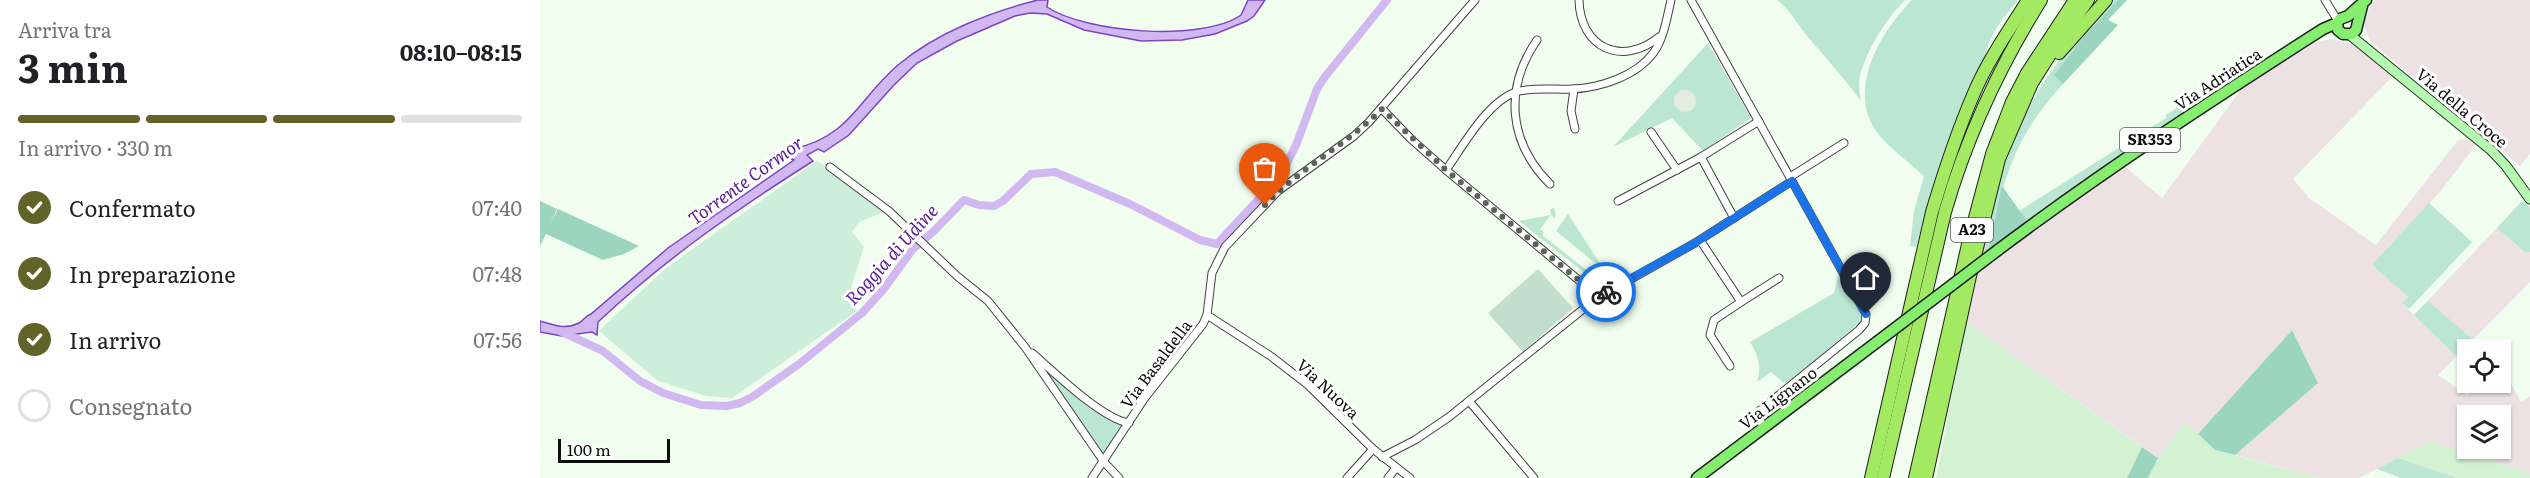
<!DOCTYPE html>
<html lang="it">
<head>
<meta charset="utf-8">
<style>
	body { margin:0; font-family:Literata,serif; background:#f6f6f6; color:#202124; height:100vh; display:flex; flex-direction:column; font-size:22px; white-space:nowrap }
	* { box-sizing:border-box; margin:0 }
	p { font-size:20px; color:#757577 }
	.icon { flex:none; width:33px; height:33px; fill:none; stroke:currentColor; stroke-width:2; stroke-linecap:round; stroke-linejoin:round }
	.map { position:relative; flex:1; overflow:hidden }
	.panel { display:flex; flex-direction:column; background:#fff; width:540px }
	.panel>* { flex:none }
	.controls { position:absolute; left:1917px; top:339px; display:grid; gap:12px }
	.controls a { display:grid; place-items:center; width:54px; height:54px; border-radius:0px; background:#fff; box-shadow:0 2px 4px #0004; font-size:30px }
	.scale { position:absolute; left:18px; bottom:15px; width:112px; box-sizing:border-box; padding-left:6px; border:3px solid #0d0d0d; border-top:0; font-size:16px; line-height:21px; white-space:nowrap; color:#0d0d0d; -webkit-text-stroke:4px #fff; paint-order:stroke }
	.pin { position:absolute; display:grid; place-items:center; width:51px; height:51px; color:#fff; margin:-62px -26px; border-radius:50% 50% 50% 0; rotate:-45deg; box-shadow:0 0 6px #0007 }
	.pin .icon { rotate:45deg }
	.courier { position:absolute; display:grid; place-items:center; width:60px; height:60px; margin:-30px; border:4px solid #1a73e8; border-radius:50%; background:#fff; color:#222; box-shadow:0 2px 8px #0007 }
	.overview em { font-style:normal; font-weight:700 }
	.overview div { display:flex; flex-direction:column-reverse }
	.overview { display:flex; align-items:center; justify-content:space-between; height:102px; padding:0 18px }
	h1 { font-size:39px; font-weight:700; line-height:45px }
	.bar { display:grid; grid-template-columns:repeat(4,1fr); gap:9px 6px; align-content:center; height:72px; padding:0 18px }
	.bar i { height:8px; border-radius:4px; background:#e0e0e0 }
	.bar .on { background:#616329 }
	.bar p { grid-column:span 4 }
	ol { padding:0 18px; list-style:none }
	li { display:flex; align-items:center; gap:18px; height:66px }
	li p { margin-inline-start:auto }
	li .icon { padding:6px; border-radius:50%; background:#616329; color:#fff; stroke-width:4 }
	li:last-child { color:#757577 }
	li i { width:33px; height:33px; border:3px solid #e0e0e0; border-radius:50% }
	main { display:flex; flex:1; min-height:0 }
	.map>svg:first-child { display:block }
	.industrial { fill:#ece2e3; fill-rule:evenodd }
	.farmland { fill:#d2f2d1 }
	.green { fill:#bbe6d2 }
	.forest { fill:#9cd5bf }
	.cemetery { fill:#c2decd }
	.pitch { fill:#cceeda }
	.plaza { fill:#e2eddf }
	.water { fill:#d1b8f1; stroke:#7e44c3; stroke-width:1.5 }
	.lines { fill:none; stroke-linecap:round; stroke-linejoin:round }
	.canal { stroke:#d1b8f1; stroke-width:8 }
	.street-casing { stroke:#404040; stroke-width:9 }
	.secondary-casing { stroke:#2f2f2f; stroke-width:11 }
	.primary-casing { stroke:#1e1e1e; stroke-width:13 }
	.highway-casing { stroke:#1e1e1e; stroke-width:14 }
	.street { stroke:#fff; stroke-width:7 }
	.secondary { stroke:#b3f9af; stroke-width:9 }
	.primary { stroke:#86ee6f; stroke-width:10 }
	.highway { stroke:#a3e962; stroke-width:12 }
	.primary-bridge-casing { stroke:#1e1e1e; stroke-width:13; stroke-linecap:butt }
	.primary-bridge { stroke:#86ee6f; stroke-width:10 }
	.done { stroke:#5d615c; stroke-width:6; stroke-dasharray:0 10.8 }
	.route { stroke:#1a73e8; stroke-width:8 }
	.labels { text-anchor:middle; stroke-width:6; stroke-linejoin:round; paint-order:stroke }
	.shield { fill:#fff; stroke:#565656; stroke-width:1.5 }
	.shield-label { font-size:15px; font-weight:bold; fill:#0d0d0d }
	.street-label { font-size:16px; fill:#0d0d0d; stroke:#fff }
	.water-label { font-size:18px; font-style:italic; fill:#5b2096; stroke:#fff }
</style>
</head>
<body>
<main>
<section class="panel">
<div class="overview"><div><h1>3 min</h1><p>Arriva tra</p></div><em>08:10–08:15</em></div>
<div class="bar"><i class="on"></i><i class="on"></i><i class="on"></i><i></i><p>In arrivo · 330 m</p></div>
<ol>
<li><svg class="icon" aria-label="check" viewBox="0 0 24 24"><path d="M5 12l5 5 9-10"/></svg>Confermato<p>07:40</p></li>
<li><svg class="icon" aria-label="check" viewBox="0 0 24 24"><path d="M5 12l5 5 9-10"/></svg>In preparazione<p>07:48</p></li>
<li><svg class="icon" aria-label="check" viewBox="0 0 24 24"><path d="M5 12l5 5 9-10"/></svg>In arrivo<p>07:56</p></li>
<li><i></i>Consegnato</li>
</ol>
</section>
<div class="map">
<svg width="1990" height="478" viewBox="0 0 1990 478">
	<rect width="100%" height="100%" fill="#f1feef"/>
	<g class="industrial">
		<path d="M 1835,0 L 1990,0 L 1990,154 L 1980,166 L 1832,43 L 1825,29 L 1825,22 L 1829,8 Z"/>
		<path d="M 1792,39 L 1813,44 L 1854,75 L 1753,179 L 1769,198 L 1836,245 L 1918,140 L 1928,139 L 1936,145 L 1899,193 L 1832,265 L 1868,297 L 1862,303 L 1874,315 L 1957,228 L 1983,252 L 1990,252 L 1990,282 L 1898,375 L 1927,395 L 1940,383 L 1960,382 L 1961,366 L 1981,402 L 1990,396 L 1990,473 L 1890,442 L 1819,478 L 1779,478 L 1695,455 L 1778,383 L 1752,330 L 1658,434 L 1645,422 L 1618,458 L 1426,322 L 1436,276 L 1540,195 L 1582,164 L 1622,198 L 1705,84 L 1777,42 ZM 1928,416 L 1960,416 L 1960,448 L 1928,448 Z"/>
	</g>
	<g class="farmland">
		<path d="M 1426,322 L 1602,447 L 1587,478 L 1396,478 Z"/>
		<path d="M 1645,422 L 1675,450 L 1779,478 L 1608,478 L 1618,458 Z"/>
		<path d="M 1890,442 L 1990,473 L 1990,478 L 1917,478 L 1858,458 Z"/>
	</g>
	<g class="green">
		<path d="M 1237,0 L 1365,0 C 1347,17 1322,57 1319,82 C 1319,88 1320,96 1321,101 C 1304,78 1286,58 1267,36 C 1257,24 1250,9 1237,0 Z"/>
		<path d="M 1372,0 L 1478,0 C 1468,12 1458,24 1451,38 C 1447,46 1446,56 1442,64 C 1413,125 1394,182 1376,247 L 1370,246 L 1374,211 L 1384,176 C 1371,164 1342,142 1334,128 C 1309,84 1341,32 1372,0 Z"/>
		<path d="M 1571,0 L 1578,0 L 1544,36 L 1515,74 L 1523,84 C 1472,140 1464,179 1448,250 L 1439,256 C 1451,212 1460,167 1480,125 C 1502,77 1535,39 1571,0 Z"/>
		<path d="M 1168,43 L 1211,118 L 1163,151 L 1132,118 L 1073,147 Z"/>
		<path d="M 1647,101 L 1650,107 L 1487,221 L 1479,211 L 1626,118 L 1626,115 Z"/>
		<path d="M 1981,202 L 1986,202 L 1990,208 L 1990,252 L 1984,252 L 1957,228 Z"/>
		<path d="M 1889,203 L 1932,242 L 1869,309 L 1862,303 L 1868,297 L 1832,265 Z"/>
		<path d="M 1014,208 L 1016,215 L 1014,218 L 1011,215 L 1000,229 L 1004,232 L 1002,235 L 1058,279 L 1060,276 L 1066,281 L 1060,285 L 979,221 L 1011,215 L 1010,209 Z"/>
		<path d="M 1028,214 L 1065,271 L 1016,231 Z"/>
		<path d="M 1299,272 L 1322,313 L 1319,323 L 1253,379 L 1244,383 L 1231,372 L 1217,382 C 1222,367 1218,355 1210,342 L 1294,293 Z"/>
		<path d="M 1888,301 L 1932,339 L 1915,355 L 1874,315 Z"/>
		<path d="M 485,347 L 557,408 L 589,423 L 564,462 Z"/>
		<path d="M 1858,458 L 1917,478 L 1861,478 L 1837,469 Z"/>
	</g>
	<g class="forest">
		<path d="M 1578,0 L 1587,0 L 1568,20 L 1578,25 L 1523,84 L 1514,75 L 1544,36 Z"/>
		<path d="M 1462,186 L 1487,221 L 1448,250 Z"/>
		<path d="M 0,201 L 17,209 L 10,224 L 18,209 L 99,246 L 84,254 L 63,260 L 6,234 L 0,246 Z"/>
		<path d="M 1752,330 L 1778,383 L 1695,455 L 1675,450 L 1658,434 Z"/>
		<path d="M 1602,447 L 1618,458 L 1608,478 L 1587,478 Z"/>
	</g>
	<path class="cemetery" d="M 998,269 L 1033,308 L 983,352 L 948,313 Z"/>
	<path class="pitch" d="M 277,161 L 319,188 L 344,212 L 319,222 L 312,232 L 324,247 L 308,297 L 317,311 L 192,398 L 166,396 L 118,381 L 59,331 L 126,268 Z"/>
	<circle class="plaza" cx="1145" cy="101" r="11"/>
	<path class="water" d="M 498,0 L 508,0 L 507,7 C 546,33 662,42 701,15 L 708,0 L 725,0 L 714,16 L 707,21 L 675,34 L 642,40 L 601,41 L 544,30 L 507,14 L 490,13 L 475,16 L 417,41 L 377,63 L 354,85 L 309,135 L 284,152 L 278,149 L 267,155 L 273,161 C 196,210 125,259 58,322 L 57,335 L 52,332 L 22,336 L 0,332 L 0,321 C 14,325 25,330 39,323 C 44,320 45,316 51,314 L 128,248 L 254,160 L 249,158 L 253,149 C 311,136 318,99 358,65 C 396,33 450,12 498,0 Z"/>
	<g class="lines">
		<path class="canal" d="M 20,331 L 63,351 L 100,381 L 123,393 L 161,405 L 187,406 L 200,403 L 212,397 L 259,364 L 322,313 L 343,290 L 373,249 L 394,231 L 424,200 L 439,205 L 454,206 L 463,201 L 491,174 L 515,172 L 590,204 L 660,240 L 677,244 L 741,175 L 756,145 L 777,89 L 784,78 L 847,0"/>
		<defs>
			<g id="street">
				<path d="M 1039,0 C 1040,48 1082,67 1119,37"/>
				<path d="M 1151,0 L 1326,314 L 1325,323 L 1319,330 L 1218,412 L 1223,428"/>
				<path d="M 1785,0 L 1798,21"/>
				<path d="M 997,40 C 964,88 968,142 1010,184"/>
				<path d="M 1034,89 L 1031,111 L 1035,129"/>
				<path d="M 842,109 L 872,140 L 906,170 L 1041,282 L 1057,298"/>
				<path d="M 1111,132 L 1137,170"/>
				<path d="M 290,167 L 349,211 L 417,276 L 448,301 L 485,347 L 564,462 L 579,478"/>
				<path d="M 906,170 C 923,146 947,102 976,92 C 990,87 1016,90 1032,89 C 1060,88 1097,76 1114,52 C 1124,38 1127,17 1131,0"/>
				<path d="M 1250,177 L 1304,143"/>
				<path d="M 1078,201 L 1161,157"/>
				<path d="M 1194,218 L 1161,157 L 1219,121"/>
				<path d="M 1160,240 L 1201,302 L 1239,278"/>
				<path d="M 667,315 L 732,357 L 768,385 L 833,449 L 870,478"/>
				<path d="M 492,353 C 514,372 562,419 589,423"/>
				<path d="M 1190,366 L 1170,335 L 1174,320 L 1201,302"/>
				<path d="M 929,401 L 994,478"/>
				<path d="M 842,457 L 875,440 L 909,417 L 1057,298 L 1155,243 L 1252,181"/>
				<path d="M 552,478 L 604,399 L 663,324 L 667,315 L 672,273 L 685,247 L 738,191 L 814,136 L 829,122 L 935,0"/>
				<path d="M 807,478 L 833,449"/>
				<path d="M 848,478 L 856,468"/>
			</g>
			<path id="secondary" d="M 1810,35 L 1951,150 L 1966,166 L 1990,199"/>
			<g id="primary">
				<path d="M 1797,23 L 1798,30 L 1803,34 L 1812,34 L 1816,30 L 1822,6"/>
				<path d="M 1458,250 C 1563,171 1672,100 1783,29 L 1797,23 L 1800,19 L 1808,16 L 1826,0"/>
				<path d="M 1157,478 L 1337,342"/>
			</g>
			<g id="highway">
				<path d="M 1519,53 L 1566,0"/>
				<path d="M 1331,478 L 1392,212 C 1404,172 1417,132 1434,93 C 1448,60 1469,30 1488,0"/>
				<path d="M 1343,478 L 1405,212 C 1427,136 1459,67 1501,0"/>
				<path d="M 1375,478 L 1429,240 L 1452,154 L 1472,102 L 1487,73 L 1535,0"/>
				<path d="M 1386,478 L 1430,276 L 1459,159 L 1492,83 L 1516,45 L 1548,0"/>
			</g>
		</defs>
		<use href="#street" class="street-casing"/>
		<use href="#secondary" class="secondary-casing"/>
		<use href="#primary" class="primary-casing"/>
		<use href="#highway" class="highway-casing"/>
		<use href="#street" class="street"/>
		<use href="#secondary" class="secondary"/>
		<use href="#primary" class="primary"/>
		<use href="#highway" class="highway"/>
		<defs>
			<path id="primary-bridge" d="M 1337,342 L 1458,250"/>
		</defs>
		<use href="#primary-bridge" class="primary-bridge-casing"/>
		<use href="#primary-bridge" class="primary-bridge"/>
	</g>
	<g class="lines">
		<path class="done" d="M 725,205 C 760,168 806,145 842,109 L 906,170 L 1041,282 L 1057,298 L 1066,292"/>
		<path class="route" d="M 1066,292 L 1155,243 L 1252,181 L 1326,314"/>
	</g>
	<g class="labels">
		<g class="shield">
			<rect x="1580" y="128" width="60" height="24" rx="4.5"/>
			<rect x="1411" y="218" width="42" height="24" rx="4.5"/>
		</g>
		<g class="shield-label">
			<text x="1610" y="145">SR353</text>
			<text x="1432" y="235">A23</text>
		</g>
		<g class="street-label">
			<text transform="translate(1678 79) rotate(-33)" y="6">Via Adriatica</text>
			<text transform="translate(1922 108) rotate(40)" y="6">Via della Croce</text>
			<text transform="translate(616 364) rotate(-53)" y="6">Via Basaldella</text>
			<text transform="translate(788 389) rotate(43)" y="6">Via Nuova</text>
			<text transform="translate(1238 398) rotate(-37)" y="6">Via Lignano</text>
		</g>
		<g class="water-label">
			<text transform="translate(206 181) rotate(-36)" y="6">Torrente Cormor</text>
			<text transform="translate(352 255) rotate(-48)" y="6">Roggia di Udine</text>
		</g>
	</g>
</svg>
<div class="controls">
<a><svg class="icon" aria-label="locate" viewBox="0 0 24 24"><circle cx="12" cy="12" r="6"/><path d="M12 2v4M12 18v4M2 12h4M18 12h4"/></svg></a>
<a><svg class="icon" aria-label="layers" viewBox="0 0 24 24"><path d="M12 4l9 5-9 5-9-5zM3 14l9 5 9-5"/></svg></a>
</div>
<div class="scale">100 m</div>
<div class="pin" style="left:725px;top:205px;background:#ea580c"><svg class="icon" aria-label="bag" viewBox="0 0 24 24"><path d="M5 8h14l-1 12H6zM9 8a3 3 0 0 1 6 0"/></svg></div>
<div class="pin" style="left:1326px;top:314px;background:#1f2937"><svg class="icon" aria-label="home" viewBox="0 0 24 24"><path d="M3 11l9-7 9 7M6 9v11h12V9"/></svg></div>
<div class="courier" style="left:1066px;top:292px"><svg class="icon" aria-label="bike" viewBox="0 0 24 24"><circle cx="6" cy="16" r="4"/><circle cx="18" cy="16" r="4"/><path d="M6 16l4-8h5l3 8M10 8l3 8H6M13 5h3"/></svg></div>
</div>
</main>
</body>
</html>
